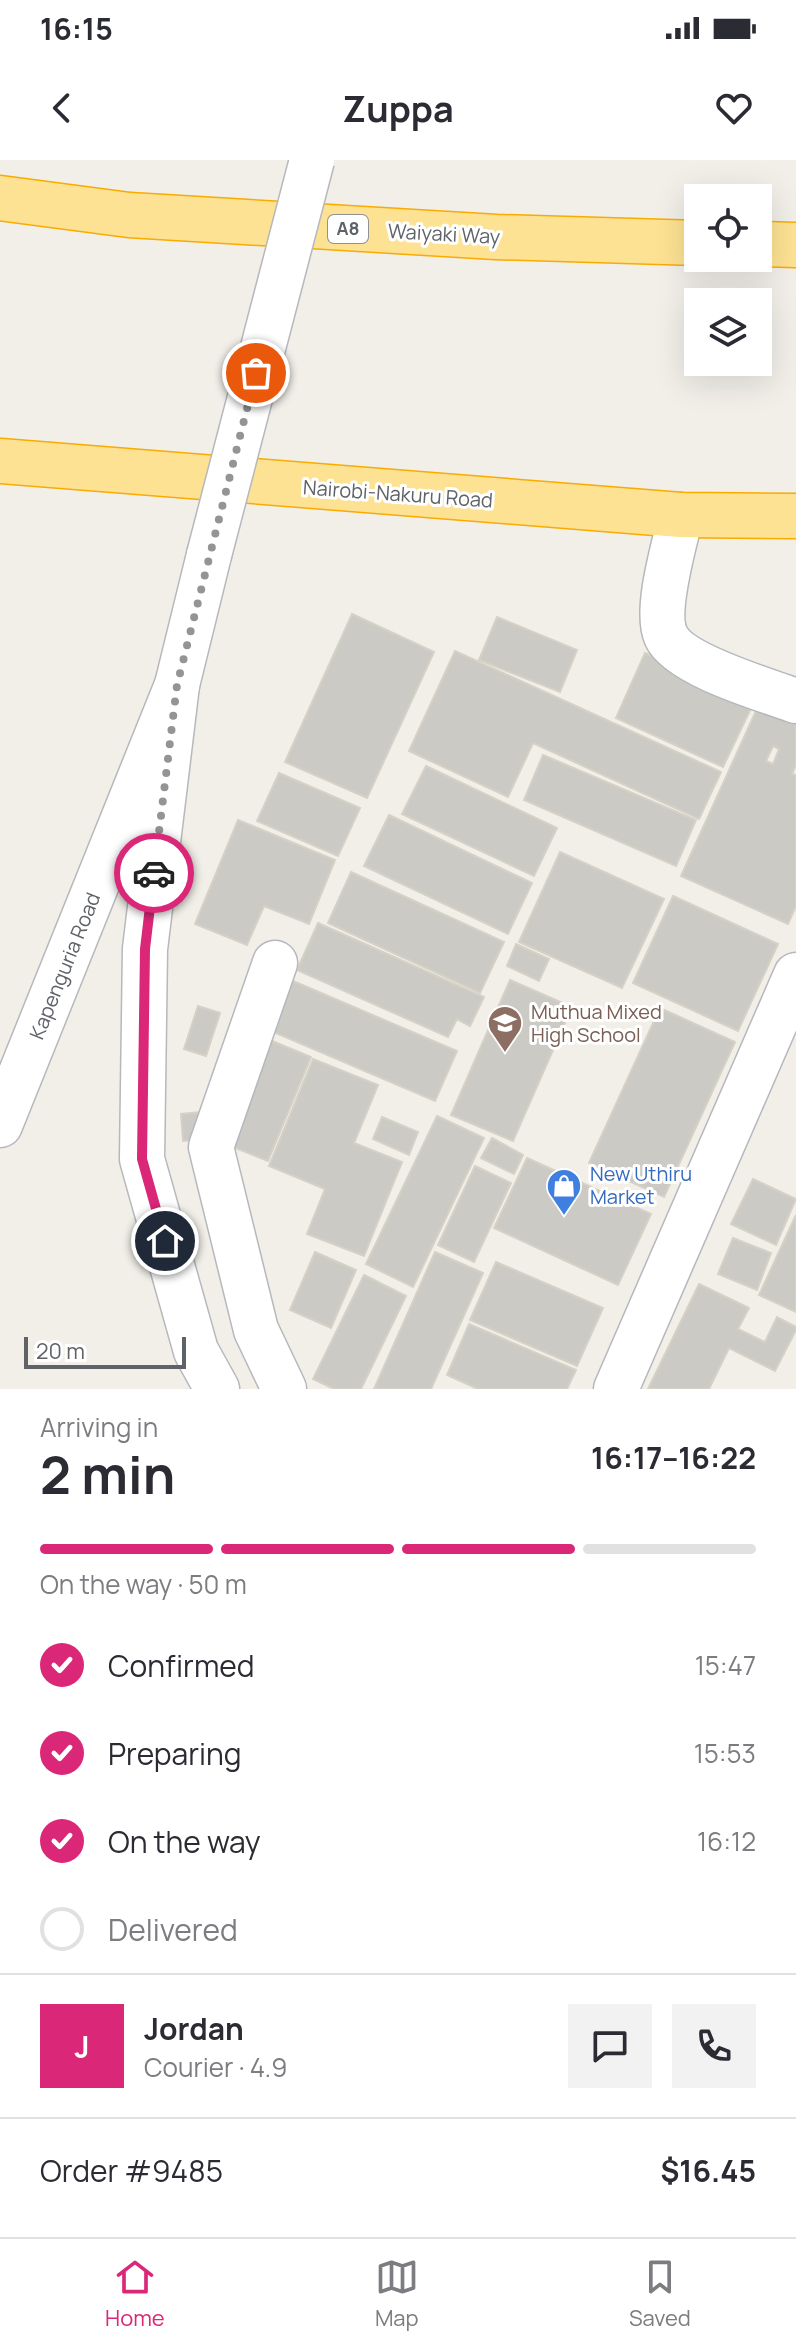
<!DOCTYPE html>
<html lang="en">
<head>
<meta charset="utf-8">
<style>
	body { margin:0; font-family:Manrope,sans-serif; background:#f2f2f3; color:#2b2b33; height:100vh; display:flex; flex-direction:column; font-size:30px; white-space:nowrap }
	* { box-sizing:border-box; margin:0 }
	p { font-size:26px; color:#7c7c81 }
	.icon { flex:none; width:44px; height:44px; fill:none; stroke:currentColor; stroke-width:2; stroke-linecap:round; stroke-linejoin:round }
	.map { position:relative; height:1229px; overflow:hidden }
	.details { display:flex; flex-direction:column; background:#fff; flex:1 }
	.details>* { flex:none }
	.fabs { position:absolute; left:684px; top:24px; display:grid; gap:16px }
	.fabs a { display:grid; place-items:center; width:88px; height:88px; border-radius:0px; background:#fff; box-shadow:0 8px 32px #0002; font-size:40px }
	.scale { position:absolute; left:24px; bottom:20px; width:162px; box-sizing:border-box; padding-left:8px; border:4px solid #5f6368; border-top:0; font-size:22px; line-height:28px; white-space:nowrap; color:#5f6368; -webkit-text-stroke:6px #fff; paint-order:stroke }
	.pin { position:absolute; display:grid; place-items:center; width:68px; height:68px; color:#fff; margin:-34px; border:4px solid #fff; border-radius:50%; box-shadow:0 2px 8px #0007 }
	.courier { position:absolute; display:grid; place-items:center; width:80px; height:80px; margin:-40px; border:6px solid #db2777; border-radius:50%; background:#fff; color:#222; box-shadow:0 2px 10px #0007 }
	.head em { font-style:normal; font-weight:700 }
	.head div { display:flex; flex-direction:column-reverse }
	.head { display:flex; align-items:center; justify-content:space-between; height:136px; padding:0 40px }
	h1 { font-size:52px; font-weight:700; line-height:60px }
	.bar { display:grid; grid-template-columns:repeat(4,1fr); gap:12px 8px; align-content:center; height:96px; padding:0 40px }
	.bar i { height:10px; border-radius:6px; background:#e1e1e2 }
	.bar .on { background:#db2777 }
	.bar p { grid-column:span 4 }
	.line { display:flex; align-items:center; gap:20px; padding:0 40px; border-top:2px solid #e1e1e2 }
	.line div { flex:1 }
	.round { display:grid; place-items:center; flex:none; width:84px; height:84px; border-radius:0px; background:#f2f2f3 }
	ol { padding:0 40px; list-style:none }
	li { display:flex; align-items:center; gap:24px; height:88px }
	li p { margin-inline-start:auto }
	li .icon { padding:8px; border-radius:50%; background:#db2777; color:#fff; stroke-width:4 }
	li:last-child { color:#7c7c81 }
	li i { width:44px; height:44px; border:4px solid #e1e1e2; border-radius:50% }
	.status { display:flex; justify-content:space-between; align-items:center; height:56px; padding:0 40px; background:#fff; direction:ltr }
	.status svg { height:22px; fill:currentColor }
	header { display:flex; justify-content:space-between; align-items:center; height:104px; padding:0 40px; background:#fff; font-size:36px; font-weight:700 }
	.menu { display:flex; justify-content:space-around; align-items:center; height:112px; border-top:2px solid #e1e1e2; background:#fff; font-size:22px; color:#7c7c81 }
	.menu a { display:grid; justify-items:center; gap:4px }
	.menu .on { color:#db2777 }
	.map>svg:first-child { display:block }
	.building { fill:#cccac5; stroke:#d6d1c6; stroke-width:2; fill-rule:evenodd }
	.lines { fill:none; stroke-linecap:round; stroke-linejoin:round }
	.minor-casing { stroke:#b5b8bc; stroke-width:47 }
	.highway-casing { stroke:#f9ab00; stroke-width:47 }
	.minor { stroke:#fff; stroke-width:44 }
	.highway { stroke:#fde293; stroke-width:44 }
	.minor-bridge-casing { stroke:#b5b8bc; stroke-width:47; stroke-linecap:butt }
	.minor-bridge { stroke:#fff; stroke-width:44 }
	.done { stroke:#929495; stroke-width:8; stroke-dasharray:0 14.4 }
	.route { stroke:#db2777; stroke-width:10 }
	.labels { text-anchor:middle; stroke-width:6; stroke-linejoin:round; paint-order:stroke }
	.shield { fill:#fff; stroke:#8f9295; stroke-width:2 }
	.shield-label { font-size:18px; font-weight:bold; fill:#5f6368 }
	.street-label { font-size:20px; fill:#5f6368; stroke:#fff }
	.education-label { font-size:20px; fill:#785e54; stroke:#fff; text-anchor:start }
	.shop-label { font-size:20px; fill:#366cbe; stroke:#fff; text-anchor:start }
</style>
</head>
<body>
<div class="status"><b>16:15</b><svg viewBox="0 0 49 12"><path d="M0 12V9h3v3zM5 12V6h3v6zM10 12V3h3v9zM15 12V0h3v12zM26 1h20v11H26zM47 4h2v5h-2z"/></svg></div>
<header><svg class="icon" aria-label="back" viewBox="0 0 24 24"><path d="M15 5l-7 7 7 7"/></svg>Zuppa<svg class="icon" aria-label="heart" viewBox="0 0 24 24"><path d="M12 20l-8-8c-3-5 5-10 8-4 3-6 11-1 8 4z"/></svg></header>
<div class="map">
<svg width="796" height="1229" viewBox="0 0 796 1229">
	<rect width="100%" height="100%" fill="#f1efe8"/>
	<g class="building">
		<path d="M 352,454 L 434,492 L 367,638 L 285,602 Z"/>
		<path d="M 497,457 L 577,490 L 560,532 L 479,500 Z"/>
		<path d="M 455,491 L 721,612 L 699,659 L 533,583 L 508,637 L 409,591 Z"/>
		<path d="M 645,493 L 754,542 L 723,607 L 616,558 Z"/>
		<path d="M 760,542 L 796,559 L 796,605 L 792,614 L 796,615 L 796,746 L 788,764 L 681,716 ZM 773,586 L 779,589 L 773,604 L 766,601 Z"/>
		<path d="M 543,595 L 696,660 L 676,706 L 524,640 Z"/>
		<path d="M 426,606 L 557,668 L 534,716 L 402,654 Z"/>
		<path d="M 279,613 L 360,648 L 338,696 L 257,661 Z"/>
		<path d="M 389,655 L 532,723 L 508,774 L 364,706 Z"/>
		<path d="M 238,660 L 335,700 L 309,764 L 264,746 L 247,785 L 195,764 Z"/>
		<path d="M 560,692 L 664,739 L 622,828 L 519,782 Z"/>
		<path d="M 351,712 L 504,782 L 480,833 L 328,763 Z"/>
		<path d="M 673,736 L 778,784 L 738,871 L 633,823 Z"/>
		<path d="M 318,763 L 484,837 L 470,866 L 457,859 L 448,877 L 297,810 Z"/>
		<path d="M 516,784 L 549,799 L 539,821 L 507,806 Z"/>
		<path d="M 510,820 L 572,847 L 513,981 L 451,955 Z"/>
		<path d="M 293,821 L 457,891 L 435,941 L 271,871 Z"/>
		<path d="M 198,846 L 220,853 L 206,896 L 184,889 Z"/>
		<path d="M 660,848 L 735,882 L 664,1037 L 589,1003 Z"/>
		<path d="M 265,878 L 311,897 L 268,1001 L 223,983 Z"/>
		<path d="M 313,899 L 378,925 L 354,983 L 402,1002 L 364,1096 L 307,1074 L 325,1029 L 269,1006 Z"/>
		<path d="M 201,952 L 203,979 L 183,981 L 181,954 Z"/>
		<path d="M 437,956 L 484,978 L 413,1127 L 366,1104 Z"/>
		<path d="M 382,957 L 418,972 L 409,995 L 373,979 Z"/>
		<path d="M 492,978 L 523,995 L 514,1014 L 481,998 Z"/>
		<path d="M 527,998 L 651,1054 L 618,1125 L 494,1068 Z"/>
		<path d="M 475,1006 L 511,1023 L 474,1102 L 438,1085 Z"/>
		<path d="M 753,1019 L 796,1039 L 776,1085 L 731,1064 Z"/>
		<path d="M 796,1055 L 796,1152 L 759,1135 Z"/>
		<path d="M 733,1078 L 771,1093 L 757,1130 L 718,1114 Z"/>
		<path d="M 315,1092 L 356,1110 L 331,1168 L 290,1150 Z"/>
		<path d="M 435,1092 L 483,1113 L 431,1229 L 374,1229 Z"/>
		<path d="M 496,1102 L 603,1148 L 577,1206 L 470,1160 Z"/>
		<path d="M 364,1115 L 406,1136 L 361,1229 L 334,1229 L 313,1219 Z"/>
		<path d="M 699,1124 L 749,1148 L 738,1169 L 765,1182 L 777,1157 L 796,1167 L 796,1170 L 775,1211 L 729,1188 L 709,1229 L 648,1229 Z"/>
		<path d="M 469,1164 L 576,1210 L 567,1229 L 478,1229 L 447,1215 Z"/>
	</g>
	<g class="lines">
		<defs>
			<g id="minor">
				<path d="M 681,355 C 675,383 654,450 666,476 C 679,505 766,530 796,541"/>
				<path d="M 177,525 L 145,789 L 142,999 L 196,1191 L 217,1229"/>
				<path d="M 275,803 L 211,987 L 256,1170 L 284,1229"/>
				<path d="M 0,965 L 177,525 L 209,395"/>
				<path d="M 616,1229 L 796,815"/>
			</g>
			<g id="highway">
				<path d="M 0,38 L 129,55 L 496,77 L 698,83"/>
				<path d="M 758,84 L 796,85"/>
				<path d="M 0,301 L 681,355 L 796,356"/>
			</g>
		</defs>
		<use href="#minor" class="minor-casing"/>
		<use href="#highway" class="highway-casing"/>
		<use href="#minor" class="minor"/>
		<use href="#highway" class="highway"/>
		<defs>
			<path id="minor-bridge" d="M 209,395 L 312,0"/>
		</defs>
		<use href="#minor-bridge" class="minor-bridge-casing"/>
		<use href="#minor-bridge" class="minor-bridge"/>
	</g>
	<g class="lines">
		<path class="done" d="M 154,713 L 177,525 L 256,213"/>
		<path class="route" d="M 154,713 L 145,789 L 142,999 L 165,1081"/>
	</g>
	<defs>
		<symbol id="school-pin" viewBox="-11 -11 22 30"><path d="M0 17L-7.5 6A9.5 9.5 0 1 1 7.5 6Z" fill="#8d6e63" stroke="#fff"/><path d="M0-5L7-2L0 1L-7-2ZM-4 1L0 2.5L4 1V4Q0 6-4 4Z" fill="#fff"/></symbol>
		<symbol id="shop-pin" viewBox="-11 -11 22 30"><path d="M0 17L-7.5 6A9.5 9.5 0 1 1 7.5 6Z" fill="#3f7fe0" stroke="#fff"/><path d="M-5-2.5h2.3a2.7 3.5 0 0 1 5.4 0H5L5.5 6h-11ZM-1.5-2.5h3a1.5 2.3 0 0 0-3 0Z" fill="#fff"/></symbol>
	</defs>
	<g fill-rule="evenodd">
		<use href="#school-pin" x="485" y="843" width="40" height="54"/>
		<use href="#shop-pin" x="544" y="1006" width="40" height="54"/>
	</g>
	<g class="labels">
		<rect class="shield" x="328" y="55" width="40" height="28" rx="6"/>
		<g class="shield-label">
			<text x="348" y="75">A8</text>
		</g>
		<g class="street-label">
			<text transform="translate(444 74) rotate(3)" y="7">Waiyaki Way</text>
			<text transform="translate(398 334) rotate(4)" y="7">Nairobi-Nakuru Road</text>
			<text transform="translate(65 806) rotate(-68)" y="7">Kapenguria Road</text>
		</g>
		<g class="education-label">
			<text x="531" y="859">Muthua Mixed<tspan x="531" dy="23">High School</tspan></text>
		</g>
		<g class="shop-label">
			<text x="590" y="1021">New Uthiru<tspan x="590" dy="23">Market</tspan></text>
		</g>
	</g>
</svg>
<div class="fabs">
<a><svg class="icon" aria-label="locate" viewBox="0 0 24 24"><circle cx="12" cy="12" r="6"/><path d="M12 2v4M12 18v4M2 12h4M18 12h4"/></svg></a>
<a><svg class="icon" aria-label="layers" viewBox="0 0 24 24"><path d="M12 4l9 5-9 5-9-5zM3 14l9 5 9-5"/></svg></a>
</div>
<div class="scale">20 m</div>
<div class="pin" style="left:256px;top:213px;background:#ea580c"><svg class="icon" aria-label="bag" viewBox="0 0 24 24"><path d="M5 8h14l-1 12H6zM9 8a3 3 0 0 1 6 0"/></svg></div>
<div class="pin" style="left:165px;top:1081px;background:#1f2937"><svg class="icon" aria-label="home" viewBox="0 0 24 24"><path d="M3 11l9-7 9 7M6 9v11h12V9"/></svg></div>
<div class="courier" style="left:154px;top:713px"><svg class="icon" aria-label="car" viewBox="0 0 24 24"><path d="M5 17H2v-5l4-1 3-4h7l3 4 3 1v5h-3M9 17h6M6 11h13"/><circle cx="7" cy="17" r="2"/><circle cx="17" cy="17" r="2"/></svg></div>
</div>
<section class="details">
<div class="head"><div><h1>2 min</h1><p>Arriving in</p></div><em>16:17–16:22</em></div>
<div class="bar"><i class="on"></i><i class="on"></i><i class="on"></i><i></i><p>On the way · 50 m</p></div>
<ol>
<li><svg class="icon" aria-label="check" viewBox="0 0 24 24"><path d="M5 12l5 5 9-10"/></svg>Confirmed<p>15:47</p></li>
<li><svg class="icon" aria-label="check" viewBox="0 0 24 24"><path d="M5 12l5 5 9-10"/></svg>Preparing<p>15:53</p></li>
<li><svg class="icon" aria-label="check" viewBox="0 0 24 24"><path d="M5 12l5 5 9-10"/></svg>On the way<p>16:12</p></li>
<li><i></i>Delivered</li>
</ol>
<div class="line" style="height:144px"><b class="round" style="background:#db2777;color:#fff">J</b><div><b>Jordan</b><p>Courier · 4.9</p></div><a class="round"><svg class="icon" aria-label="chat" viewBox="0 0 24 24"><path d="M4 5h16v11H9l-5 4z"/></svg></a><a class="round"><svg class="icon" aria-label="phone" viewBox="0 0 24 24"><path d="M5 4h4l2 5-3 2q2 4 5 5l2-3 5 2v4C11 20 4 13 5 4z"/></svg></a></div>
<div class="line" style="height:104px"><div>Order #9485</div><b>$16.45</b></div>
</section>
<nav class="menu">
<a class="on"><svg class="icon" aria-label="home" viewBox="0 0 24 24"><path d="M3 11l9-7 9 7M6 9v11h12V9"/></svg>Home</a>
<a><svg class="icon" aria-label="map" viewBox="0 0 24 24"><path d="M3 6l6-2 6 2 6-2v14l-6 2-6-2-6 2zM9 4v14M15 6v14"/></svg>Map</a>
<a><svg class="icon" aria-label="saved" viewBox="0 0 24 24"><path d="M7 4h10v16l-5-4-5 4z"/></svg>Saved</a>
</nav>
</body>
</html>
